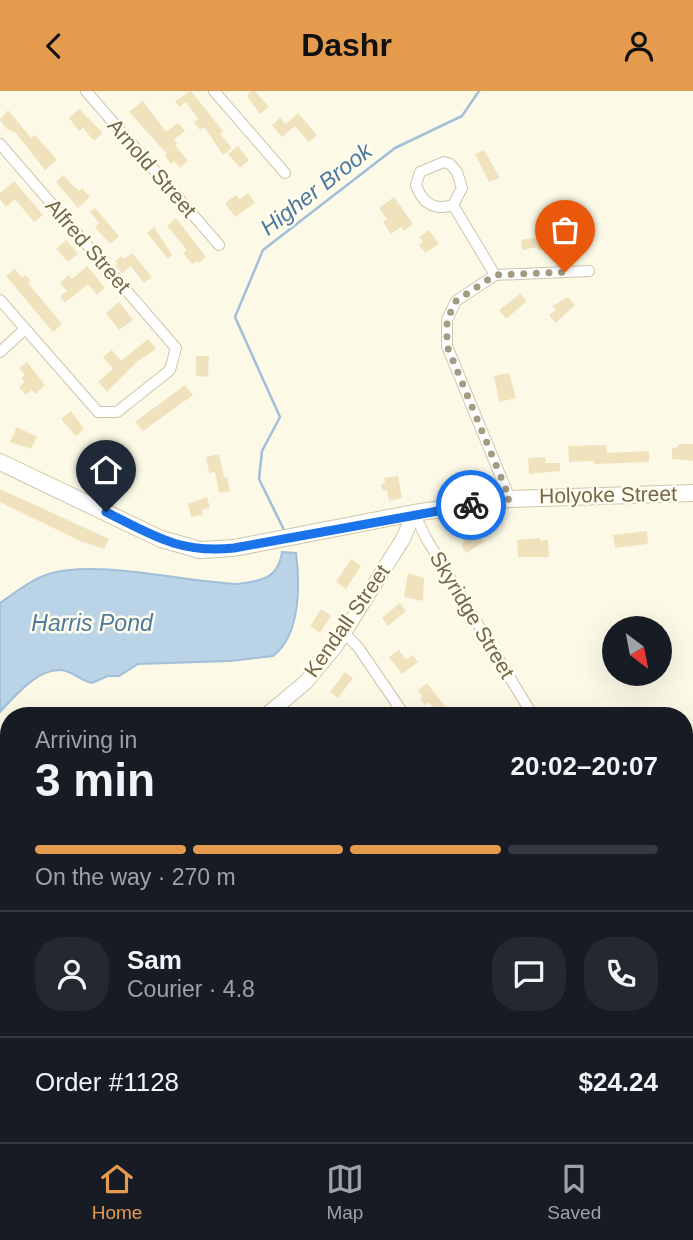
<!DOCTYPE html>
<html lang="en">
<head>
<meta charset="utf-8">
<style>
	body { margin:0; font-family:Arial,sans-serif; background:#242831; color:#f1f3f6; height:100vh; display:flex; flex-direction:column; font-size:26px; white-space:nowrap }
	* { box-sizing:border-box; margin:0 }
	p { font-size:23px; color:#9ea1a6 }
	.icon { flex:none; width:38px; height:38px; fill:none; stroke:currentColor; stroke-width:2; stroke-linecap:round; stroke-linejoin:round }
	.map { position:relative; flex:1; overflow:hidden }
	.drawer { position:absolute; left:0px; top:616px; width:693px; height:436px; display:flex; flex-direction:column; background:#171b24; border-radius:28px 28px 0 0; box-shadow:0 7px 28px #0002 }
	.drawer>* { flex:none }
	.needle { width:46px; rotate:148deg }
	.controls { position:absolute; left:602px; top:525px; display:grid; gap:14px }
	.controls a { display:grid; place-items:center; width:70px; height:70px; border-radius:50%; background:#171b24; box-shadow:0 7px 28px #0002; font-size:35px }
	.pin { position:absolute; display:grid; place-items:center; width:60px; height:60px; color:#fff; margin:-72px -30px; border-radius:50% 50% 50% 0; rotate:-45deg; box-shadow:0 0 7px #0007 }
	.pin .icon { rotate:45deg }
	.courier { position:absolute; display:grid; place-items:center; width:70px; height:70px; margin:-35px; border:5px solid #1a73e8; border-radius:50%; background:#fff; color:#222; box-shadow:0 2px 9px #0007 }
	.headline em { font-style:normal; font-weight:700 }
	.headline div { display:flex; flex-direction:column-reverse }
	.headline { display:flex; align-items:center; justify-content:space-between; height:119px; padding:0 35px }
	h1 { font-size:46px; font-weight:700; line-height:52px }
	.bar { display:grid; grid-template-columns:repeat(4,1fr); gap:10px 7px; align-content:center; height:84px; padding:0 35px }
	.bar i { height:9px; border-radius:5px; background:#363941 }
	.bar .selected { background:#e59b4d }
	.bar p { grid-column:span 4 }
	.line { display:flex; align-items:center; gap:18px; padding:0 35px; border-top:2px solid #363941 }
	.line div { flex:1 }
	.round { display:grid; place-items:center; flex:none; width:74px; height:74px; border-radius:28px; background:#242831 }
	header { display:flex; justify-content:space-between; align-items:center; height:91px; padding:0 35px; background:#e59b4d; color:#111; font-size:32px; font-weight:700 }
	.tab-bar { display:flex; justify-content:space-around; align-items:center; height:98px; border-top:2px solid #363941; background:#171b24; font-size:19px; color:#9ea1a6 }
	.tab-bar a { display:grid; justify-items:center; gap:4px }
	.tab-bar .selected { color:#e59b4d }
	.map>svg:first-child { display:block }
	.water { fill:#bbd3e6; stroke:#a1bfd8; stroke-width:2 }
	.lines { fill:none; stroke-linecap:round; stroke-linejoin:round }
	.stream { stroke:#a1bfd8; stroke-width:2.5 }
	.building { fill:#f1e2be }
	.minor-casing { stroke:#cec5ad; stroke-width:12 }
	.tertiary-casing { stroke:#cec5ad; stroke-width:16 }
	.secondary-casing { stroke:#cfc5a8; stroke-width:18 }
	.minor { stroke:#fff; stroke-width:10 }
	.tertiary { stroke:#fff; stroke-width:14 }
	.secondary { stroke:#fff; stroke-width:16 }
	.done { stroke:#a59a82; stroke-width:7; stroke-dasharray:0 12.6 }
	.route { stroke:#1a73e8; stroke-width:9 }
	.labels { text-anchor:middle; stroke-width:5; stroke-linejoin:round; paint-order:stroke }
	.street-label { font-size:21px; fill:#76674b; stroke:#fffded }
	.water-label { font-size:23px; font-style:italic; fill:#4e799e; stroke:#fffded }
</style>
</head>
<body>
<header><svg class="icon" aria-label="back" viewBox="0 0 24 24"><path d="M15 5l-7 7 7 7"/></svg>Dashr<svg class="icon" aria-label="person" viewBox="0 0 24 24"><circle cx="12" cy="8" r="4"/><path d="M4 21q1-7 8-7t8 7"/></svg></header>
<div class="map">
<svg width="693" height="1051" viewBox="0 0 693 1051">
	<rect width="100%" height="100%" fill="#fcfae7"/>
	<path class="water" d="M 282,461 L 296,462 C 300,492 301,544 273,565 L 230,570 L 138,573 L 119,585 L 108,585 L 92,592 C 82,590 75,583 66,580 C 41,573 15,605 0,621 L 0,512 C 16,501 33,487 52,482 C 100,469 184,491 237,493 C 261,490 278,488 282,461 Z"/>
	<g class="lines">
		<path class="stream" d="M 285,441 L 259,388 L 262,360 L 280,326 L 235,226 L 263,159 L 395,57 L 462,25 L 479,0"/>
	</g>
	<g class="building">
		<path d="M 191,0 L 223,40 L 220,43 L 232,57 L 223,64 L 204,36 L 200,39 L 194,31 L 198,28 L 186,11 L 179,16 L 175,10 Z"/>
		<path d="M 252,0 L 255,0 L 269,16 L 260,23 L 247,5 Z"/>
		<path d="M 143,10 L 166,41 L 178,32 L 185,40 L 174,48 L 177,52 L 175,54 L 188,70 L 180,77 L 174,70 L 171,73 L 165,65 L 167,63 L 129,21 Z"/>
		<path d="M 79,18 L 103,42 L 94,50 L 83,37 L 79,40 L 69,27 Z"/>
		<path d="M 8,19 L 31,47 L 35,44 L 57,69 L 45,79 L 15,41 L 7,38 L 0,29 Z"/>
		<path d="M 298,22 L 317,44 L 309,51 L 295,35 L 282,46 L 272,34 L 280,27 L 286,33 Z"/>
		<path d="M 238,55 L 249,69 L 240,77 L 228,63 Z"/>
		<path d="M 484,59 L 500,87 L 489,91 L 475,63 Z"/>
		<path d="M 63,84 L 74,96 L 79,100 L 82,97 L 90,106 L 78,117 L 56,91 Z"/>
		<path d="M 14,90 L 43,124 L 34,131 L 15,108 L 6,116 L 0,108 L 0,102 Z"/>
		<path d="M 248,102 L 255,112 L 235,126 L 225,112 L 236,104 L 239,108 Z"/>
		<path d="M 394,106 L 413,133 L 404,140 L 401,136 L 391,143 L 383,131 L 387,128 L 379,117 Z"/>
		<path d="M 95,117 L 119,145 L 110,153 L 95,136 L 99,132 L 90,121 Z"/>
		<path d="M 176,127 L 206,166 L 198,172 L 196,170 L 192,173 L 183,162 L 187,159 L 167,135 Z"/>
		<path d="M 154,136 L 172,164 L 168,168 L 147,142 Z"/>
		<path d="M 429,139 L 439,153 L 425,162 L 419,154 L 423,151 L 419,146 Z"/>
		<path d="M 538,146 L 558,146 L 558,158 L 538,159 L 537,156 L 522,159 L 521,149 Z"/>
		<path d="M 66,149 L 78,163 L 68,171 L 56,158 Z"/>
		<path d="M 132,162 L 152,186 L 144,192 L 131,175 L 122,182 L 115,174 L 118,173 L 115,170 L 121,165 L 124,168 Z"/>
		<path d="M 87,175 L 105,197 L 97,204 L 88,193 L 65,212 L 60,205 L 67,200 L 60,192 L 69,184 L 72,188 Z"/>
		<path d="M 15,178 L 22,187 L 26,184 L 31,190 L 28,192 L 62,233 L 53,241 L 6,185 Z"/>
		<path d="M 520,203 L 527,210 L 506,228 L 499,219 Z"/>
		<path d="M 568,206 L 575,214 L 556,232 L 549,224 L 556,219 L 552,215 Z"/>
		<path d="M 119,211 L 133,229 L 119,239 L 106,222 Z"/>
		<path d="M 148,248 L 156,258 L 138,270 L 107,301 L 98,291 L 113,278 L 103,266 L 112,259 L 121,270 Z"/>
		<path d="M 196,265 L 209,265 L 208,286 L 196,285 Z"/>
		<path d="M 27,271 L 45,294 L 35,303 L 32,299 L 26,304 L 19,296 L 25,291 L 21,287 L 25,284 L 19,277 Z"/>
		<path d="M 509,282 L 516,307 L 499,311 L 494,285 Z"/>
		<path d="M 185,294 L 193,304 L 143,340 L 135,331 Z"/>
		<path d="M 71,320 L 84,338 L 76,345 L 61,328 Z"/>
		<path d="M 17,336 L 37,346 L 31,358 L 10,351 Z"/>
		<path d="M 678,353 L 693,353 L 693,370 L 672,368 L 672,357 L 678,356 Z"/>
		<path d="M 606,354 L 607,362 L 649,360 L 649,371 L 594,373 L 594,370 L 569,371 L 568,355 Z"/>
		<path d="M 219,363 L 224,387 L 227,386 L 230,400 L 219,402 L 215,381 L 209,382 L 206,366 Z"/>
		<path d="M 93,364 L 100,374 L 82,387 L 74,377 Z"/>
		<path d="M 545,366 L 546,372 L 560,372 L 560,380 L 529,383 L 528,367 Z"/>
		<path d="M 398,385 L 402,407 L 389,410 L 387,399 L 383,400 L 381,393 L 385,392 L 384,387 Z"/>
		<path d="M 0,398 L 105,446 L 109,448 L 104,458 L 80,450 L 0,411 Z"/>
		<path d="M 207,406 L 210,417 L 202,419 L 203,424 L 191,426 L 188,413 Z"/>
		<path d="M 647,440 L 648,453 L 615,457 L 613,444 Z"/>
		<path d="M 479,442 L 484,451 L 466,462 L 461,453 L 465,451 L 463,448 Z"/>
		<path d="M 540,447 L 540,450 L 548,449 L 549,466 L 518,466 L 517,449 Z"/>
		<path d="M 351,468 L 361,475 L 346,498 L 336,491 Z"/>
		<path d="M 408,482 L 424,487 L 423,510 L 404,506 Z"/>
		<path d="M 400,512 L 406,520 L 388,535 L 382,527 Z"/>
		<path d="M 321,518 L 331,525 L 320,542 L 310,535 Z"/>
		<path d="M 399,559 L 406,569 L 413,564 L 418,571 L 402,583 L 389,566 Z"/>
		<path d="M 345,581 L 353,587 L 338,607 L 330,601 Z"/>
		<path d="M 427,592 L 447,618 L 438,624 L 429,611 L 425,614 L 420,608 L 423,606 L 418,599 Z"/>
	</g>
	<g class="lines">
		<defs>
			<g id="minor">
				<path d="M 86,0 L 219,154"/>
				<path d="M 214,0 L 285,82"/>
				<path d="M 0,53 L 176,257 L 170,279 L 117,321 L 98,321 L 0,209"/>
				<path d="M 453,114 C 434,120 422,112 416,94 L 420,81 L 444,71 L 450,73 L 457,81 L 462,97 L 453,114 L 495,184"/>
				<path d="M 0,261 L 25,238"/>
				<path d="M 510,408 L 447,255 L 447,229 L 456,210 L 495,184 L 589,180"/>
				<path d="M 414,422 L 426,447 L 533,625"/>
				<path d="M 343,541 L 358,556 L 405,625"/>
				<path d="M 684,876 L 693,890"/>
				<path d="M 450,1043 L 457,1051"/>
				<path d="M 660,1043 L 665,1051"/>
				<path d="M 74,1051 L 84,1043"/>
			</g>
			<g id="tertiary">
				<path d="M 265,625 L 306,591 L 335,556 L 403,448 L 414,422"/>
				<path d="M 0,829 L 9,822"/>
			</g>
			<path id="secondary" d="M 0,371 L 161,448 L 200,459 L 234,457 L 414,422 L 510,408 L 693,402"/>
		</defs>
		<use href="#minor" class="minor-casing"/>
		<use href="#tertiary" class="tertiary-casing"/>
		<use href="#secondary" class="secondary-casing"/>
		<use href="#minor" class="minor"/>
		<use href="#tertiary" class="tertiary"/>
		<use href="#secondary" class="secondary"/>
	</g>
	<g class="lines">
		<path class="done" d="M 471,414 L 510,408 L 447,255 L 447,229 L 456,210 L 495,184 L 565,181"/>
		<path class="route" d="M 106,421 C 152,444 180,463 234,457 L 471,414"/>
	</g>
	<g class="labels">
		<g class="street-label">
			<text transform="translate(152 77) rotate(49)" y="7">Arnold Street</text>
			<text transform="translate(88 155) rotate(49)" y="7">Alfred Street</text>
			<text transform="translate(608 404) rotate(-1)" y="7">Holyoke Street</text>
			<text transform="translate(472 524) rotate(59)" y="7">Skyridge Street</text>
			<text transform="translate(347 530) rotate(-55)" y="7">Kendall Street</text>
		</g>
		<g class="water-label">
			<text transform="translate(316 98) rotate(-38)" y="8">Higher Brook</text>
			<text x="92" y="540">Harris Pond</text>
		</g>
	</g>
</svg>
<div class="controls">
<a><svg class="needle" viewBox="-14 -14 28 28"><path d="M0-13l5 13h-10z" fill="#e53935"/><path d="M0 13l5-13h-10z" fill="#9ea1a6"/></svg></a>
</div>
<div class="pin" style="left:565px;top:181px;background:#ea580c"><svg class="icon" aria-label="bag" viewBox="0 0 24 24"><path d="M5 8h14l-1 12H6zM9 8a3 3 0 0 1 6 0"/></svg></div>
<div class="pin" style="left:106px;top:421px;background:#1f2937"><svg class="icon" aria-label="home" viewBox="0 0 24 24"><path d="M3 11l9-7 9 7M6 9v11h12V9"/></svg></div>
<div class="courier" style="left:471px;top:414px"><svg class="icon" aria-label="bike" viewBox="0 0 24 24"><circle cx="6" cy="16" r="4"/><circle cx="18" cy="16" r="4"/><path d="M6 16l4-8h5l3 8M10 8l3 8H6M13 5h3"/></svg></div>
<section class="drawer">
<div class="headline"><div><h1>3 min</h1><p>Arriving in</p></div><em>20:02–20:07</em></div>
<div class="bar"><i class="selected"></i><i class="selected"></i><i class="selected"></i><i></i><p>On the way · 270 m</p></div>
<div class="line" style="height:126px"><a class="round"><svg class="icon" aria-label="person" viewBox="0 0 24 24"><circle cx="12" cy="8" r="4"/><path d="M4 21q1-7 8-7t8 7"/></svg></a><div><b>Sam</b><p>Courier · 4.8</p></div><a class="round"><svg class="icon" aria-label="chat" viewBox="0 0 24 24"><path d="M4 5h16v11H9l-5 4z"/></svg></a><a class="round"><svg class="icon" aria-label="phone" viewBox="0 0 24 24"><path d="M5 4h4l2 5-3 2q2 4 5 5l2-3 5 2v4C11 20 4 13 5 4z"/></svg></a></div>
<div class="line" style="height:91px"><div>Order #1128</div><b>$24.24</b></div>
</section>
</div>
<nav class="tab-bar">
<a class="selected"><svg class="icon" aria-label="home" viewBox="0 0 24 24"><path d="M3 11l9-7 9 7M6 9v11h12V9"/></svg>Home</a>
<a><svg class="icon" aria-label="map" viewBox="0 0 24 24"><path d="M3 6l6-2 6 2 6-2v14l-6 2-6-2-6 2zM9 4v14M15 6v14"/></svg>Map</a>
<a><svg class="icon" aria-label="saved" viewBox="0 0 24 24"><path d="M7 4h10v16l-5-4-5 4z"/></svg>Saved</a>
</nav>
</body>
</html>
